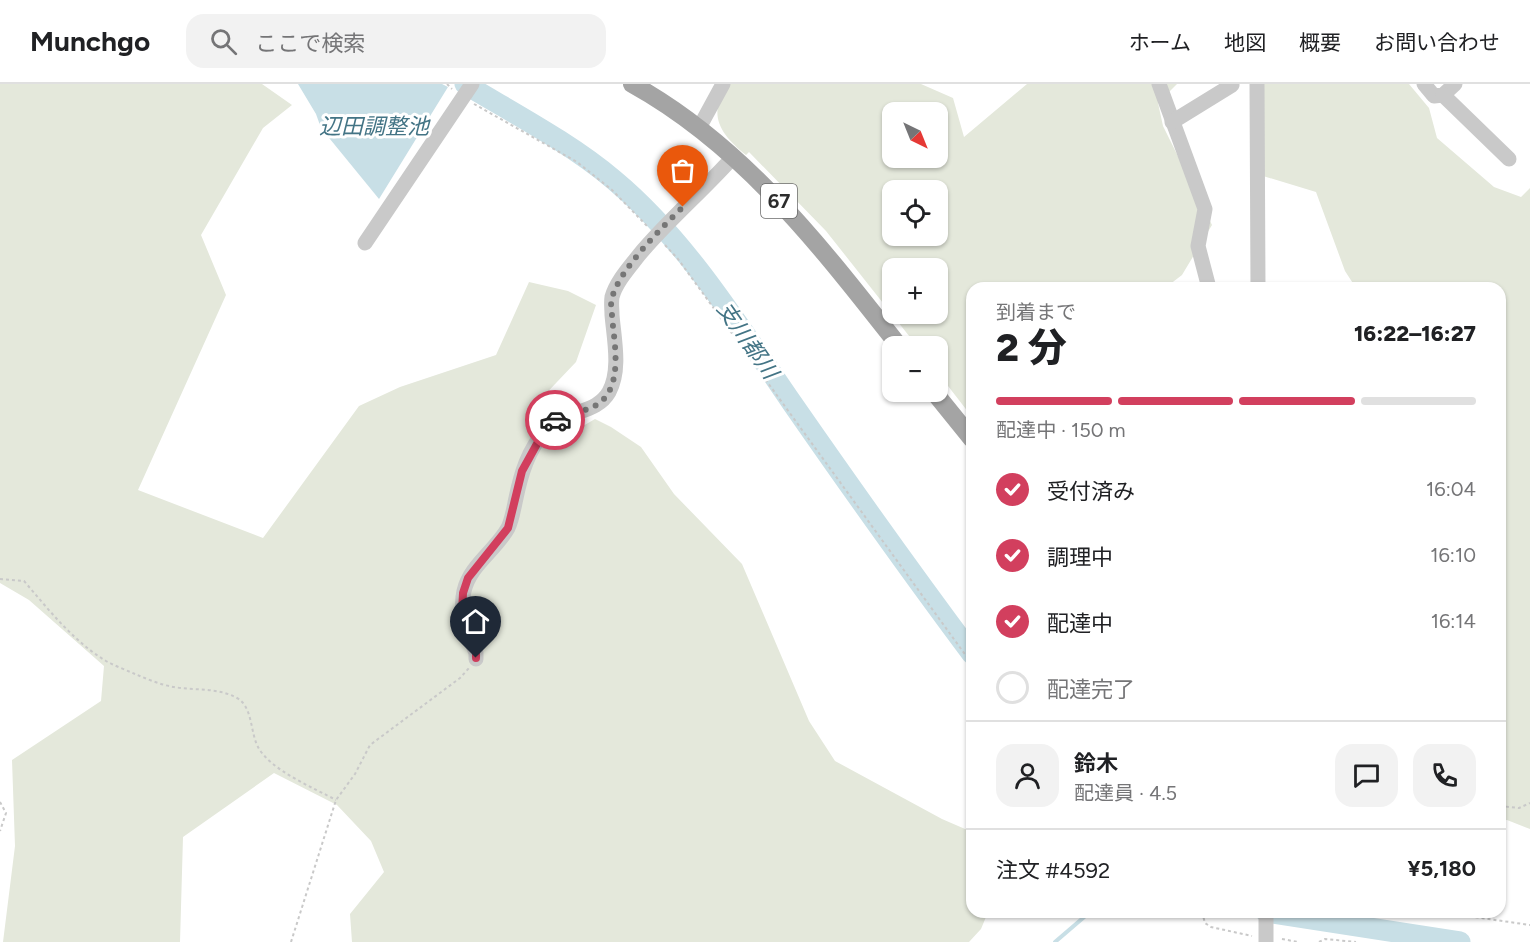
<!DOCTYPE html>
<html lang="ja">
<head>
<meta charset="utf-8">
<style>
	body { margin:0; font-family:Figtree,"Noto Sans JP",sans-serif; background:#f2f2f2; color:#202124; height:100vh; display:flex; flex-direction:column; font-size:22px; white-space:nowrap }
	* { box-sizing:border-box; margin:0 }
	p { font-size:20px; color:#757577 }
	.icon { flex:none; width:33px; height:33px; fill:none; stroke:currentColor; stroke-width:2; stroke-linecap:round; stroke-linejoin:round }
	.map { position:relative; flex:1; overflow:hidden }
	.panel { position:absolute; left:966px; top:198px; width:540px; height:636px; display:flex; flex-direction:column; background:#fff; border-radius:18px; box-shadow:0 2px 4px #0004 }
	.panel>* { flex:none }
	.needle { width:39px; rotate:137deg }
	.buttons { position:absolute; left:882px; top:18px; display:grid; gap:12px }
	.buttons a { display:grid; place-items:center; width:66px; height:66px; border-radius:12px; background:#fff; box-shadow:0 2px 4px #0004; font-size:30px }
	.pin { position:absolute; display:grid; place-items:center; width:51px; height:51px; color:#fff; margin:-62px -26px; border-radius:50% 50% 50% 0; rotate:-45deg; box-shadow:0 0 6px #0007 }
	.pin .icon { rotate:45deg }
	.courier { position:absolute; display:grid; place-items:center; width:60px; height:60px; margin:-30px; border:4px solid #d23f5e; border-radius:50%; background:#fff; color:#222; box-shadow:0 2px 8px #0007 }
	.overview em { font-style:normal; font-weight:800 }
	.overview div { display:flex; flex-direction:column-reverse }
	.overview { display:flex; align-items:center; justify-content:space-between; height:102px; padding:0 30px }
	h1 { font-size:39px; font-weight:800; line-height:45px }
	.bar { display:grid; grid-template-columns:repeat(4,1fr); gap:9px 6px; align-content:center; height:72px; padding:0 30px }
	.bar i { height:8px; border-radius:4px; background:#e0e0e0 }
	.bar .selected { background:#d23f5e }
	.bar p { grid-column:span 4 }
	.line { display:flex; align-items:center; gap:15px; padding:0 30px; border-top:2px solid #e0e0e0 }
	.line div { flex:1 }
	.round { display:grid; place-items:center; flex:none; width:63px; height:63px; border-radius:18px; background:#f2f2f2 }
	ol { padding:0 30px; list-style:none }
	li { display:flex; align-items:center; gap:18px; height:66px }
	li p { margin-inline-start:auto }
	li .icon { padding:6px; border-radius:50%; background:#d23f5e; color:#fff; stroke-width:4 }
	li:last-child { color:#757577 }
	li i { width:33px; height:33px; border:3px solid #e0e0e0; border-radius:50% }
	header { display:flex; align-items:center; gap:36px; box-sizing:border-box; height:84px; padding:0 30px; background:#fff; border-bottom:2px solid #e0e0e0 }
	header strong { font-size:28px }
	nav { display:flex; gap:33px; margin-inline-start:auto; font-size:21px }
	.search { width:420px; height:54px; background:#f2f2f2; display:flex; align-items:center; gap:15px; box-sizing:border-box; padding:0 21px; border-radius:18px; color:#757577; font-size:22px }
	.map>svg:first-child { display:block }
	.green { fill:#e4e8db; fill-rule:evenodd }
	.water { fill:#c8dfe6 }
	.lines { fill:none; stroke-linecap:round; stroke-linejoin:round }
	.stream { stroke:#c8dfe6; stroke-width:4 }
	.river { stroke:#c8dfe6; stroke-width:21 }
	.path { stroke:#c9c9c9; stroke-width:2; stroke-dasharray:3 3; stroke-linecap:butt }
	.minor { stroke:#c9c9c9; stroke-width:15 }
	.major { stroke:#a4a4a4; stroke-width:18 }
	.done { stroke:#767676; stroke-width:6; stroke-dasharray:0 10.8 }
	.route { stroke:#d23f5e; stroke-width:8 }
	.labels { text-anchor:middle; stroke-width:6; stroke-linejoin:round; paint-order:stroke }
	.shield { fill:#fff; stroke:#6b6b6b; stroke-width:1.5 }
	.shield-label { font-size:20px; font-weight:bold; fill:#2c2c2c }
	.water-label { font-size:22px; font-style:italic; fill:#437485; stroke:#fff }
</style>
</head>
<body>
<header>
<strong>Munchgo</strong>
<div class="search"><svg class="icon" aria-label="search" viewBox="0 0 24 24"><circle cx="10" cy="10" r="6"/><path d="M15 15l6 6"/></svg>ここで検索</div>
<nav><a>ホーム</a><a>地図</a><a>概要</a><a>お問い合わせ</a></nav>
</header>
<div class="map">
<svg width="1530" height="858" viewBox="0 0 1530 858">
	<rect width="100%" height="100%" fill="#fff"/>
	<g class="green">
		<path d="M 0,0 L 262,0 L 292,21 L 263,44 L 201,151 L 226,211 L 138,406 L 263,454 L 359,322 L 400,303 L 496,271 L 529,198 L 568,207 L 596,221 L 576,278 L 537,319 L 564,353 L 595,335 L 611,343 L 641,363 L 674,410 L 742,480 L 809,637 L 835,677 L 942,735 L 972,748 L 972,828 L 988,828 L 981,845 L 969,858 L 352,858 L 350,830 L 384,788 L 371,757 L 337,721 L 274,689 L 183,753 L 180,858 L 3,858 L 15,762 L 12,676 L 101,617 L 104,582 L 29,516 L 0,499 Z"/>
		<path d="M 729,0 L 921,0 L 953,14 L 964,53 L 1027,0 L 1177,0 L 1158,19 L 1163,42 L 1212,141 L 1182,191 L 1165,204 L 972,204 L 972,333 L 938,289 L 938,262 L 917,262 L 826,147 L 749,68 L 746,71 C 720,50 706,30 729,0 ZM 892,28 L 938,28 L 938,74 L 892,74 ZM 892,106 L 938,106 L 938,152 L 892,152 ZM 892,184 L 938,184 L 938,230 L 892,230 Z"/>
		<path d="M 1264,0 L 1409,0 L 1429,24 L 1437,54 L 1494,103 L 1521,113 L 1530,104 L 1530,745 L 1507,736 L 1500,737 L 1500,204 L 1356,204 L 1345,187 L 1316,108 L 1263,92 Z"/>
	</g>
	<path class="water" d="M 298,0 L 442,0 L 448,3 L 379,115 L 321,44 L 316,30 Z"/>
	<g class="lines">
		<path class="stream" d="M 1055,858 L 1090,828"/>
		<g class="river">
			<path d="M 465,0 C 513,29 572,60 614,96 C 686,156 739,242 792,319 C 851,404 910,487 972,570"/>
			<path d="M 1266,828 L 1460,858"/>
		</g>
		<g class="path">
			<path d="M 447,0 L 452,5"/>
			<path d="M 474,20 L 577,78 L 612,106 L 647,142"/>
			<path d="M 665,161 L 678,175 L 972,580"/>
			<path d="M 0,495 L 24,497 C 49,526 73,557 106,577 C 115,582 126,586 135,590 C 147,595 161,601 174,603 C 196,607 217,603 237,614 C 253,623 250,648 258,663 C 270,686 314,704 336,716"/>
			<path d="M 0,718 L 6,729 L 0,747"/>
			<path d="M 1500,722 L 1519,724 L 1530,719"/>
			<path d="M 1202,828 L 1205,839 L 1211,843 L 1252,852"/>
			<path d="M 1440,828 L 1530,841"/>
			<path d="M 1282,855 L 1298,858"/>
			<path d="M 291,858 L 336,716 L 355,690 L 370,661 L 460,594 L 469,584"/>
			<path d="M 1319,858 L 1325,855 L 1356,858"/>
		</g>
		<g class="minor">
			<path d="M 1159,0 L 1205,125 L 1198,162 L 1209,204"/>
			<path d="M 1257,0 L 1258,204"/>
			<path d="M 1424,0 L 1434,12 L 1443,11 L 1455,0"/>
			<path d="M 1443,11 L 1509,75"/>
			<path d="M 1172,38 L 1232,1"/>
			<path d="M 699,44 L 723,0"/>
			<path d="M 365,159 L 472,0"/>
			<path d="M 476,575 L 476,569 C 468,549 459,529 464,507 C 470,481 495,467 508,444 C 512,436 514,423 516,414 C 521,390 528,366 545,347 C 565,325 596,331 609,308 C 621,286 614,255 612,231 C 612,225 611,219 612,213 C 616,198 629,184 639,171 C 668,136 703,107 734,72"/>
			<path d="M 1266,858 L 1266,828"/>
		</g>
		<g class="major">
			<path d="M 632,0 C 744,62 821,163 899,262"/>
			<path d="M 934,308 L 972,355"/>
		</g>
	</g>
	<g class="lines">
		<path class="done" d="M 555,336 C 569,329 585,328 598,320 C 624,302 614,258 612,232 C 612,226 610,220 612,214 C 619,186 662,143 683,123"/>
		<path class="route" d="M 476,574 L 476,569 L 462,529 L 463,509 L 468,494 L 508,444 L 522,387 L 543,349 L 555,336"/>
	</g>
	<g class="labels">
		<rect class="shield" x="761" y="100" width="36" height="34" rx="4.5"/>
		<g class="shield-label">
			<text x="779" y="124">67</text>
		</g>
		<g class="water-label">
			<text x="374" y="50">辺田調整池</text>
			<text transform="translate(748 256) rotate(55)" y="8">支川都川</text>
		</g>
	</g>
</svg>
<div class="buttons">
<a><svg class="needle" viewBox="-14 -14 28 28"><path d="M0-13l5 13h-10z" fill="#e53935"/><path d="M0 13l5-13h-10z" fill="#757577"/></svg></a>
<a><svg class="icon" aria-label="locate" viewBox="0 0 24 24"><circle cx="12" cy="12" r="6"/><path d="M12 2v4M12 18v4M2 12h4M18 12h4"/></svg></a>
<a>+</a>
<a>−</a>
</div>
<div class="pin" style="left:683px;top:123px;background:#ea580c"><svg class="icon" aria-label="bag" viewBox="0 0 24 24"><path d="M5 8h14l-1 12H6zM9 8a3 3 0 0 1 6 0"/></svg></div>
<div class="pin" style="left:476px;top:574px;background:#1f2937"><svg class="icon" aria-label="home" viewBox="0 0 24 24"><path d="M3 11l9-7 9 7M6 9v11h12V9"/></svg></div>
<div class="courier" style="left:555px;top:336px"><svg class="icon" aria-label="car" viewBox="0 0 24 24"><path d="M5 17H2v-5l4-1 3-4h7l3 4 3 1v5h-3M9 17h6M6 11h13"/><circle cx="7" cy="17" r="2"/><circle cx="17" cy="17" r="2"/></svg></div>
<section class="panel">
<div class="overview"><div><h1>2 分</h1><p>到着まで</p></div><em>16:22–16:27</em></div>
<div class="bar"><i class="selected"></i><i class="selected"></i><i class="selected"></i><i></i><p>配達中 · 150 m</p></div>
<ol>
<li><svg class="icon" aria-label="check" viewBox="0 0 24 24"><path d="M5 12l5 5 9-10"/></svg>受付済み<p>16:04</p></li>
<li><svg class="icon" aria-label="check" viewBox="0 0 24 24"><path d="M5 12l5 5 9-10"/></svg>調理中<p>16:10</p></li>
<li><svg class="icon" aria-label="check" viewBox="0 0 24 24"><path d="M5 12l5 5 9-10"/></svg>配達中<p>16:14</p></li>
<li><i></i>配達完了</li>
</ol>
<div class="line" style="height:108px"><a class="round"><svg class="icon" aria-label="person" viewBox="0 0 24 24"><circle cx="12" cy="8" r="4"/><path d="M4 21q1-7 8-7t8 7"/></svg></a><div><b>鈴木</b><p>配達員 · 4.5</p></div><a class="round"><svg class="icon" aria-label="chat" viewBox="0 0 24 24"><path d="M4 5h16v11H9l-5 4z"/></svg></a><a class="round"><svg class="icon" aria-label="phone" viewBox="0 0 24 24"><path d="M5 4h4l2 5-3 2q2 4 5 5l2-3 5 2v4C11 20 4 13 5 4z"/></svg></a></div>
<div class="line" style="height:78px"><div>注文 #4592</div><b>¥5,180</b></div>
</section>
</div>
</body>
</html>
